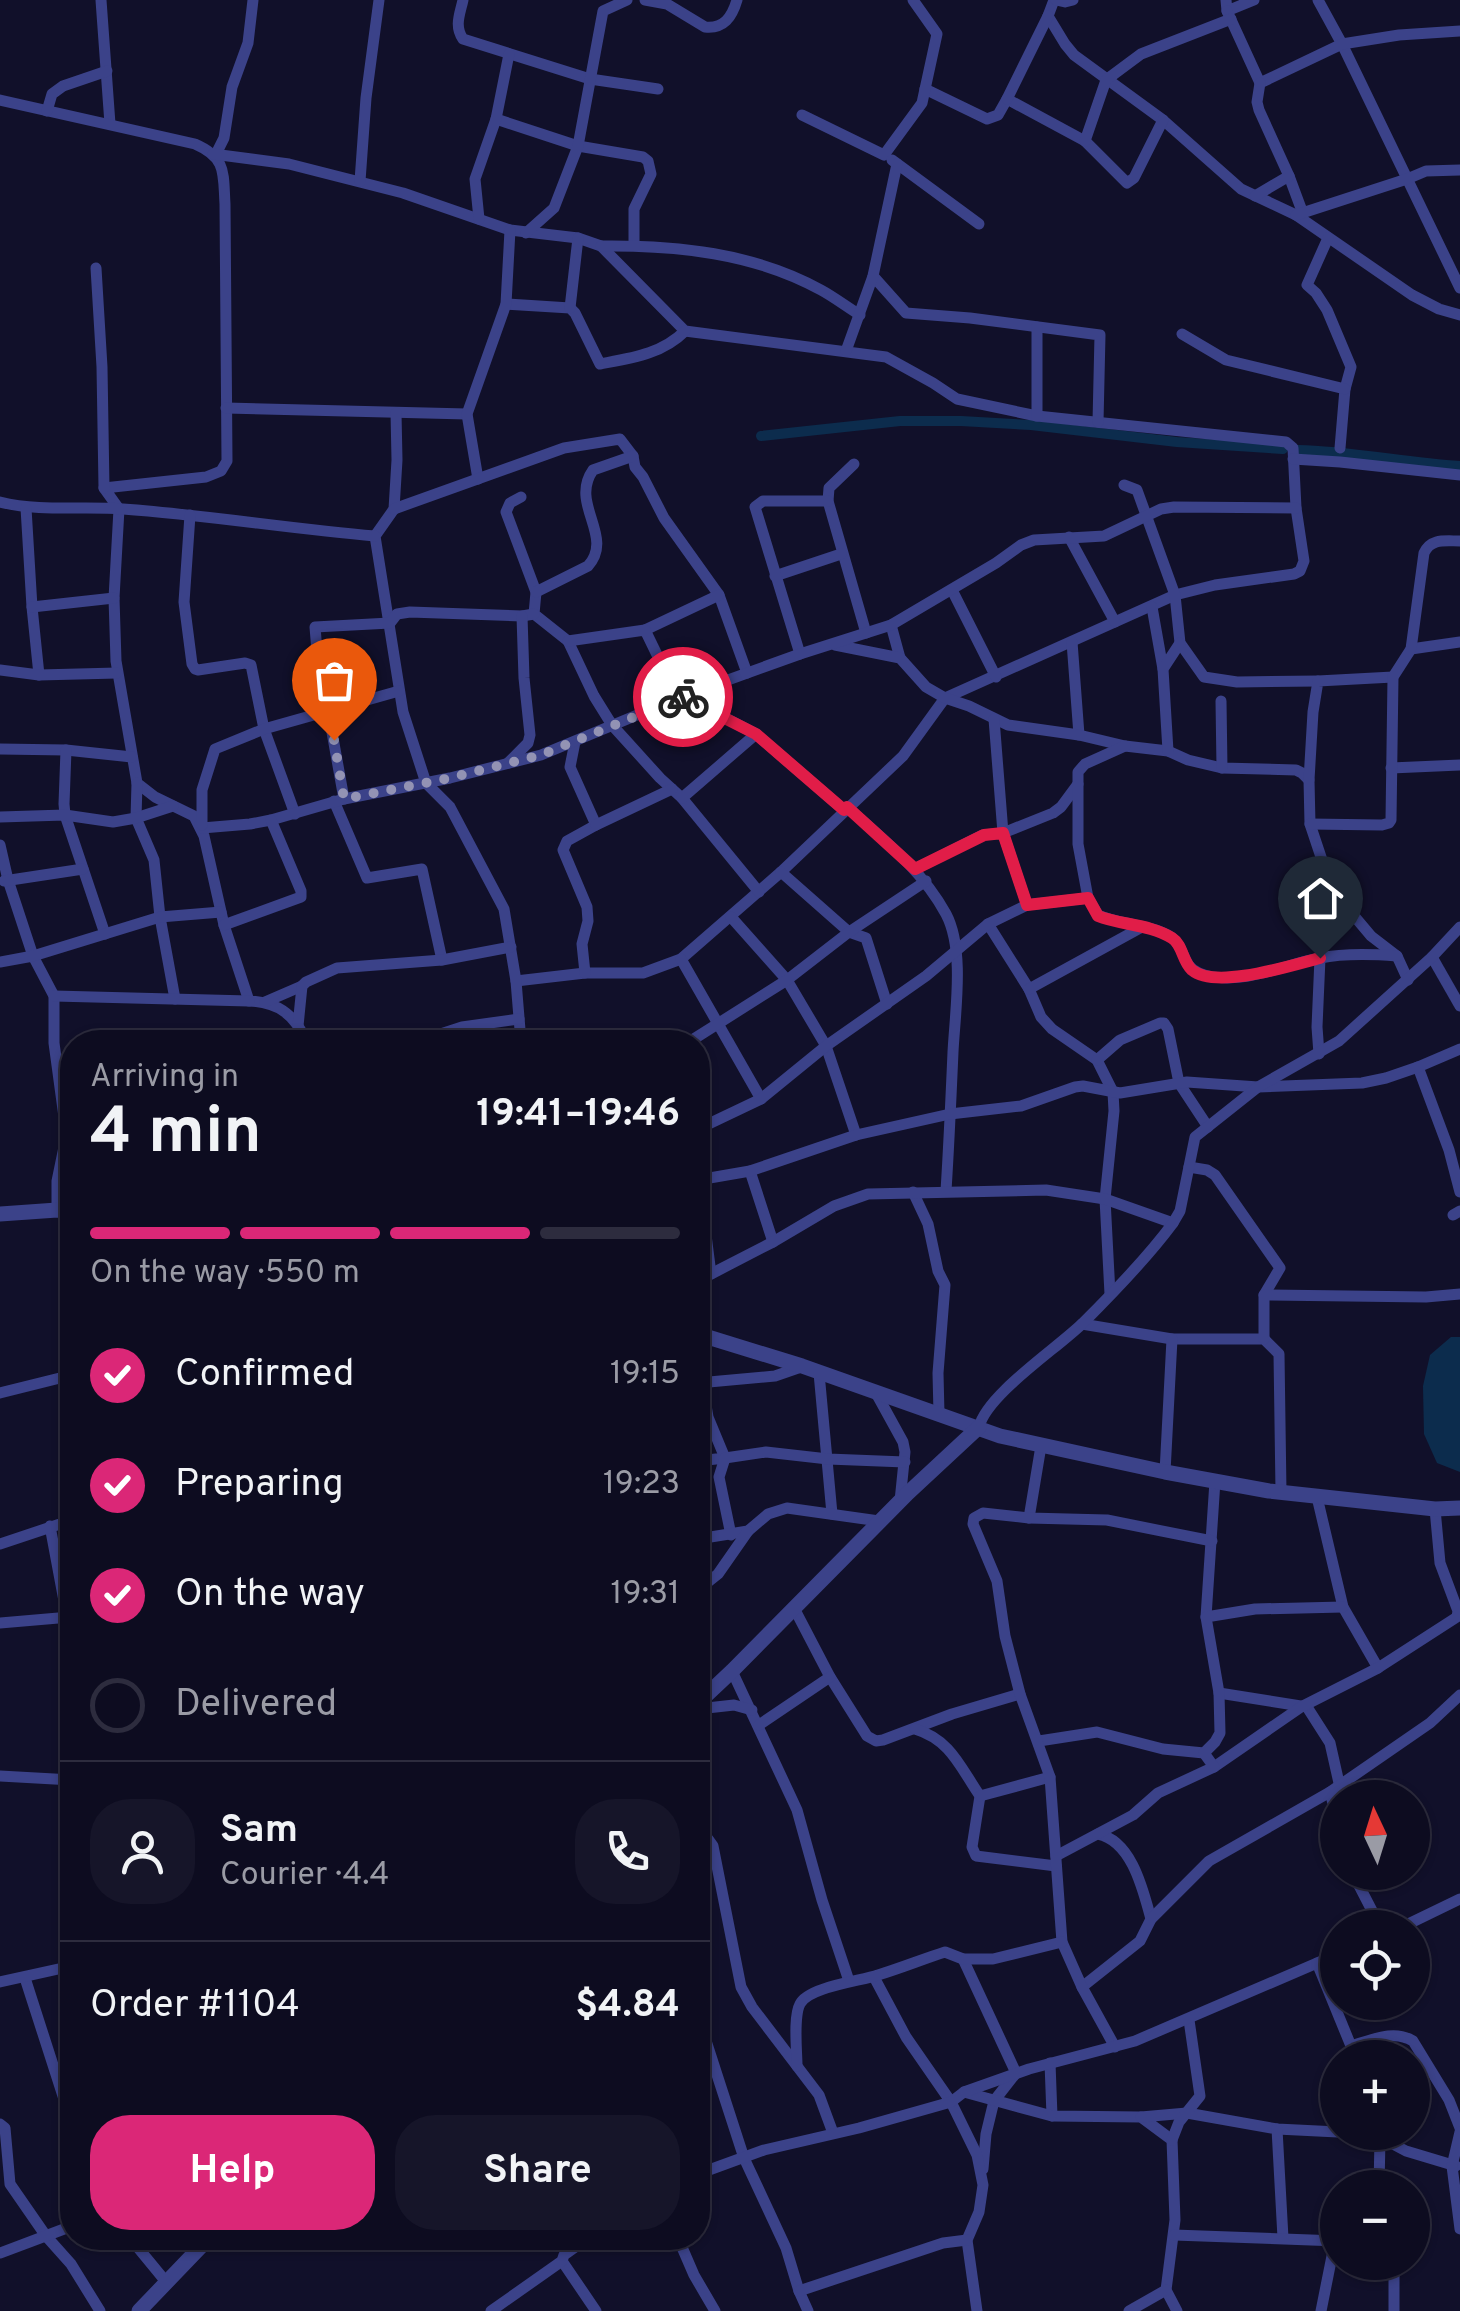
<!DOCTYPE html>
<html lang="en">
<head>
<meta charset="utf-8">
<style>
	body { margin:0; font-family:Overpass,sans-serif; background:#161529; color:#f1f3f6; height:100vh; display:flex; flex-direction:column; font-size:38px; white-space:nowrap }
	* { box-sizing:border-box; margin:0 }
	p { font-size:32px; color:#9a9ba5 }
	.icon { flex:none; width:55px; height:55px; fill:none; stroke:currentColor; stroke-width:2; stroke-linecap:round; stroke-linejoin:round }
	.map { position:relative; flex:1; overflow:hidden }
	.panel { position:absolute; left:60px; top:1030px; width:650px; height:1220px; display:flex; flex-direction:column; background:#0d0c20; border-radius:40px; box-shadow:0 2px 8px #0004,0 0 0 2px #2d2c3e }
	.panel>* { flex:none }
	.needle { width:65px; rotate:356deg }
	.buttons { position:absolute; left:1320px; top:1780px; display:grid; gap:20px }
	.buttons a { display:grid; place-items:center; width:110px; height:110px; border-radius:50%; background:#0d0c20; box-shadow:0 2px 8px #0004,0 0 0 2px #2d2c3e; font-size:50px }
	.pin { position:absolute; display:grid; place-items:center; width:85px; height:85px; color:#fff; margin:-102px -42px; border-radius:50% 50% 50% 0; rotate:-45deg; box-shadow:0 0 10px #0007 }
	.pin .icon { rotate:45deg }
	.courier { position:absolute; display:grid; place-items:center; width:100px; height:100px; margin:-50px; border:8px solid #e11d48; border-radius:50%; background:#fff; color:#222; box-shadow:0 2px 12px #0007 }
	.headline em { font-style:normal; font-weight:700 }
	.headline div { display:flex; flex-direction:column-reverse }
	.headline { display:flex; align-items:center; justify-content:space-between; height:170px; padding:0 30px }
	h1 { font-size:65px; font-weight:700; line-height:75px }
	.bar { display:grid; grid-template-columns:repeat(4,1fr); gap:15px 10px; align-content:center; height:120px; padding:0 30px }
	.bar i { height:12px; border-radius:8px; background:#2d2c3e }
	.bar .on { background:#db2777 }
	.bar p { grid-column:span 4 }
	.line { display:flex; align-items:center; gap:25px; padding:0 30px; border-top:2px solid #2d2c3e }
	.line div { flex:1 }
	.round { display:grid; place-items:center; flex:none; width:105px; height:105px; border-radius:40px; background:#161529 }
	ol { padding:0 30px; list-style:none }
	li { display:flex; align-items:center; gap:30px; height:110px }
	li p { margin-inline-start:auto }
	li .icon { padding:10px; border-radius:50%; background:#db2777; color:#fff; stroke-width:4 }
	li:last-child { color:#9a9ba5 }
	li i { width:55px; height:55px; border:5px solid #2d2c3e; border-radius:50% }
	.primary-button { display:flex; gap:20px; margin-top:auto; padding:20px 30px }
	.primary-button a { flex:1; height:115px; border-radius:40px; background:#db2777; color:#fff; font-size:40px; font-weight:700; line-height:115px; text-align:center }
	.primary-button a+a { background:#161529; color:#f1f3f6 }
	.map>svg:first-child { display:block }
	.water { fill:#0c2c4d }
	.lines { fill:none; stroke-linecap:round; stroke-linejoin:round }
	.canal { stroke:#0c2c4d; stroke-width:10 }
	.minor { stroke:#3b4289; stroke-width:11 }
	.tertiary { stroke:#3b4289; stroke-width:15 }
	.done { stroke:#9393b4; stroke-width:10; stroke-dasharray:0 18 }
	.route { stroke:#e11d48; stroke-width:12 }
</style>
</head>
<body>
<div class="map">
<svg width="1460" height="2311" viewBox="0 0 1460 2311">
	<rect width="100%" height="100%" fill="#11102a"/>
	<path class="water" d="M 1451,1337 L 1460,1337 L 1460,1472 L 1437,1463 L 1424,1434 L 1423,1386 L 1430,1355 Z"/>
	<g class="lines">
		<g class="canal">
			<path d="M 761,436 L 900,421 L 961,421 L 1031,425 L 1177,442 L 1283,449"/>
			<path d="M 1298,450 C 1352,451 1406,463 1460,466"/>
		</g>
		<g class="minor">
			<path d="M 101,0 L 110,124"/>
			<path d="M 463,0 C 460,14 454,26 463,39 L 590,79 L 658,89"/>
			<path d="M 645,0 L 667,4 L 705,27 C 724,29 732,17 737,0"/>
			<path d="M 1054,0 L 1048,16 L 1065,44 L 1074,55 L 1163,120 L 1241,189 L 1296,215 L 1412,295 L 1439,309 L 1460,315"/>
			<path d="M 1056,0 L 1065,2 L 1073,0"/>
			<path d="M 1226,0 L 1227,11 L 1254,0"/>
			<path d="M 1318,0 L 1342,44 L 1460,288"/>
			<path d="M 1227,11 L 1260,83 L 1342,44 L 1399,35 L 1460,31"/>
			<path d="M 925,89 L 987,119 L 998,115 L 1007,99 L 1085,141 L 1127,183 L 1134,178 L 1163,120"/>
			<path d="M 1007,99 L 1048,16"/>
			<path d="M 0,100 L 195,144 C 227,158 223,173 225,204 L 227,461 L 221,471 L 206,477 L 104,488 L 119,509 L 114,598 L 116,661 L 137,783 L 155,797 L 194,816 L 204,836 L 224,925 L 249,1001 C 278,1002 296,1015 306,1042"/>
			<path d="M 47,111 L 52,94 L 63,86 L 107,71"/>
			<path d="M 802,115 L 884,155 L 922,103 L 937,34 L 913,0"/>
			<path d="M 496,119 L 578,146 L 643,157 L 648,161 L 651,174 L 634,209 L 634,245"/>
			<path d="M 1085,141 L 1106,80 L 1141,54 L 1231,19"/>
			<path d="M 217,152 L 224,138 L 232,87 L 248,43 L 253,0"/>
			<path d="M 213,154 L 289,164 L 403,193 L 510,230 L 578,238 L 601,246 L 685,331 L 886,357 L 933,383 L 957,399 L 1037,416 L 1286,442 L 1293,448 L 1296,508 L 1304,561 L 1300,571 L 1294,574 L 1215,585 L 1175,595 L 945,698 L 903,756 L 781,872 L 681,959 L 643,973 L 585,973 L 516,981"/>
			<path d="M 892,160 L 979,224"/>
			<path d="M 1289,176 L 1302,211"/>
			<path d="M 360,181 L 366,98 L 379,0"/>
			<path d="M 1255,196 L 1289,176 L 1259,110 L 1257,102 L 1260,83"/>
			<path d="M 1296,215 L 1407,179 L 1426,171 L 1460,170"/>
			<path d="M 479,219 L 475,179 L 496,119 L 509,54"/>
			<path d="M 526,233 L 554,208 L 578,146 L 603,11 L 627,0"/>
			<path d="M 1328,238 L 1307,285 L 1316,293 L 1327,310 L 1351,367 L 1345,389 L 1340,448"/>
			<path d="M 601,246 C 676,245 754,253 821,290 C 834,297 847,307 860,315"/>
			<path d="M 96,268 L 102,367 L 104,488"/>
			<path d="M 873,276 L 906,313 L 970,318 L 1100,335 L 1098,422"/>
			<path d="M 506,304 L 570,308 L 575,313 L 600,364 C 632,358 662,354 685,331"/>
			<path d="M 570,308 L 578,238"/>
			<path d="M 1037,327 L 1037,416"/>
			<path d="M 1182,334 L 1226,360 L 1345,389"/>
			<path d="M 846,351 L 873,276 L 897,164"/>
			<path d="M 226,408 L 467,414"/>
			<path d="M 396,413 L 397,460 L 394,509 L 375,536 L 403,712 L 426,783 L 450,807 L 504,909 L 516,981 L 521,1042"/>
			<path d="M 1293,459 L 1340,462 L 1460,475"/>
			<path d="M 854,464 L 829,488 L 828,501 L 866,633"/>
			<path d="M 478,479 L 467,414 L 506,304 L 510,230"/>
			<path d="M 1124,485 L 1137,490 L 1175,595 L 1180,643 L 1204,677 L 1237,682 L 1318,681"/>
			<path d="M 521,497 L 510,503 L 506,512 L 536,592 L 534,614 L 568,641 L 594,696 L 612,725 L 660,778 L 682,798 L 759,892"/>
			<path d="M 0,502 C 41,512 81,506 123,509 C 207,515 291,529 375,536"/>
			<path d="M 26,508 L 32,607 L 39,675"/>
			<path d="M 394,509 L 564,448 L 620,439 L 633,456 L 635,467 L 643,477 L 664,518 L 719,595 L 747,673"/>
			<path d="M 190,515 L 184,602 L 192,664 L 195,669 L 198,670 L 245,663 L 251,665 L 264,729 L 295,814"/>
			<path d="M 1069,537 L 1115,622"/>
			<path d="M 775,576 L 841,554"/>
			<path d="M 952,590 L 996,677"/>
			<path d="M 536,592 L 588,566 C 615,536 569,504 593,470 L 633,456"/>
			<path d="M 32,607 L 114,598"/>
			<path d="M 1152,607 L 1163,669"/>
			<path d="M 891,625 L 900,658"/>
			<path d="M 645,630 L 719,595"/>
			<path d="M 568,641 L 645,630 L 678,698"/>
			<path d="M 1072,642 L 1079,735"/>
			<path d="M 835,645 L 900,658 L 926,687 L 945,698 L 969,706 L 1008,725 L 1079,735 L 1125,746 L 1168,751 L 1188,760 L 1222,768 L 1296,770 L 1302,773 L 1309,780"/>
			<path d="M 1411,649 L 1460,642"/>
			<path d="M 800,654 L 755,507 L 763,501 L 828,501"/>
			<path d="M 0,670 L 39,675 L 117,673"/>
			<path d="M 1393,677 L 1318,681 L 1313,712 L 1309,780 L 1310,824 L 1326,872 L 1339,898 L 1371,936 L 1397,956 L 1408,980"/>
			<path d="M 685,697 L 756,734 L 844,810"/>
			<path d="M 1221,701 L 1222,768"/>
			<path d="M 328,710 L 344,799"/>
			<path d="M 322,711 L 315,627 L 390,623 L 397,614 L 410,612 L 522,616 L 534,614"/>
			<path d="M 994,719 L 1003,833 L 1027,905"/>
			<path d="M 575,742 L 570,767 L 596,825 L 567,841 L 563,850 L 587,907 L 588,921 L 582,944 L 585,973"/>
			<path d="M 0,749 L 66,750 L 132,757"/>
			<path d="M 66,750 L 64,804 L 65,815 L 105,934"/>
			<path d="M 1168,751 L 1163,669 L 1180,643"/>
			<path d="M 508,763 L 528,743 L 530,735 L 524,678 L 522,616"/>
			<path d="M 1391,768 L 1460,765"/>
			<path d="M 137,783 L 136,818 L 154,860 L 160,917 L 175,999"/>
			<path d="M 682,798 L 756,734"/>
			<path d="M 334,801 L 367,878 L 422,869 L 442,960"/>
			<path d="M 847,807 C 884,840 922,870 946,914 C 965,950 955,1012 953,1052 C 951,1098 949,1144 946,1191"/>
			<path d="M 0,817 L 65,815 L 113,822 L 136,818 L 173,806"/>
			<path d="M 200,824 L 202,828 L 250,824 L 271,820 L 344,799 L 450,778 L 541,755 L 678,698 L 800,654 L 891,625 L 996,563 L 1021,545 L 1034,540 L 1104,536 L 1161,509 L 1174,507 L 1296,508"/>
			<path d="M 1310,824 L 1382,825 L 1389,823 L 1391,820 L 1393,677 L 1411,649 L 1424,553 C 1431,538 1445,541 1460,541"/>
			<path d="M 202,825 L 202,790 L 215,749 L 264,729 L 399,691"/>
			<path d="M 596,825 L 672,789"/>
			<path d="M 0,845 L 8,880 L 33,956 L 54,996 L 54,1043 L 64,1117 L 64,1147 L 57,1181 L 57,1210"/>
			<path d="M 915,869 L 983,835 L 1003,833 L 1053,813 L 1061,807 L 1078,784"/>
			<path d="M 781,872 L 849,932 L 866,938 L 887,1004"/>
			<path d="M 4,881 L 83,869"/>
			<path d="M 1088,898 L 1078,844 L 1078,772 L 1085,764 L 1125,746"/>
			<path d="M 731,917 L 787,980 L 826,1046 L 856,1135"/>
			<path d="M 988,924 L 1029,989 L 1041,1017 L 1052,1029 L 1097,1060 L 1113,1092 L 1114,1111 L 1105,1199 L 1110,1294"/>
			<path d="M 224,925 L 301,897 L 301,891 L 271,820"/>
			<path d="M 1432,957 L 1460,1006"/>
			<path d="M 681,959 L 761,1099"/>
			<path d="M 0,962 L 33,956 L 160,917 L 221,912"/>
			<path d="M 1029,989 L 1142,927"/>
			<path d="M 54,996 L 249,1001"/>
			<path d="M 265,1002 L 302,986"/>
			<path d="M 298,1026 L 302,986 L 306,982 L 337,968 L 442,960 L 511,947"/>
			<path d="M 305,1036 L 373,1042"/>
			<path d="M 416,1042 L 462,1027 L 519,1019"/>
			<path d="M 689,1042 L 787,980 L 849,932 L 926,881"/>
			<path d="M 1319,1054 L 1317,1027 L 1320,958"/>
			<path d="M 1097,1060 L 1120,1040 L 1160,1023 L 1164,1023 L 1168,1029 L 1179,1083 L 1208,1127"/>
			<path d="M 1418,1067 L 1449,1150 L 1460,1192"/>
			<path d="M 698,1129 L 761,1099 L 826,1046 L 926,976 L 988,924 L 1027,905 L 1088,898 L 1098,915 C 1120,925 1150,924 1171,937 C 1185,946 1182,967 1199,973 C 1236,988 1283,965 1320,958 C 1345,953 1371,954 1397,956"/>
			<path d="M 698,1132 L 702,1180"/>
			<path d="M 1189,1167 L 1207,1170 L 1215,1175 L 1280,1268 L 1264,1295"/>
			<path d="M 750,1171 L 773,1242"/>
			<path d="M 698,1180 L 750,1171 L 856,1135 L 950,1114 L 1021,1106 L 1075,1087 L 1083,1086 L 1120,1093 L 1187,1082 L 1258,1087 L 1362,1083 L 1386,1078 L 1418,1067 L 1460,1049"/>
			<path d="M 699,1180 L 711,1274"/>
			<path d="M 913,1192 L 928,1224 L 938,1271 L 945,1285 L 938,1373 L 939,1414"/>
			<path d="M 1453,1215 L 1460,1211"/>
			<path d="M 698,1275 L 711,1274 L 773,1242 L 834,1206 L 868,1194 L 1046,1190 L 1105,1199 L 1173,1223"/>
			<path d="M 1082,1324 L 1172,1339 L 1264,1339 L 1279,1354 L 1281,1492"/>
			<path d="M 1264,1339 L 1264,1295 L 1426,1297 L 1460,1294"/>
			<path d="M 819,1373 L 832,1514"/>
			<path d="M 698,1383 L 775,1376 L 801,1367"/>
			<path d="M 0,1393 L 72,1375"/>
			<path d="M 876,1393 L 903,1442 L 905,1452 L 900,1501"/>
			<path d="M 979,1427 C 987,1394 1058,1348 1084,1322 C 1114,1292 1148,1257 1173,1223 L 1180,1211 L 1195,1137 L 1258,1087 L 1339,1041 L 1432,957 L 1460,927"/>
			<path d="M 698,1461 L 725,1458 L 708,1417 L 702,1382"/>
			<path d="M 1165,1472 L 1172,1339"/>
			<path d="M 1317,1497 L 1343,1607 L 1378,1668"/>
			<path d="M 1029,1518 L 1041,1446"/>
			<path d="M 50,1526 L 67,1617"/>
			<path d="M 731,1535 L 719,1477 L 725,1458 L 766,1452 L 828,1459 L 905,1462"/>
			<path d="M 698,1539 L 748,1531 L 768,1514 L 787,1508 L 879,1521"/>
			<path d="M 0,1544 L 72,1520"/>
			<path d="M 698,1590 L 718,1574 L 748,1531"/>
			<path d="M 794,1608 L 830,1677 L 867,1736 L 876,1741 L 883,1740 L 952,1714 L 1020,1694"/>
			<path d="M 1206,1617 L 1215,1481"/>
			<path d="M 0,1623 L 70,1617"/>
			<path d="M 732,1671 L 797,1810 L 822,1900 L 849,1981"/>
			<path d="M 1219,1693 L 1307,1707 L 1330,1743 L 1339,1783"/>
			<path d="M 698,1709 L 734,1705 L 752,1710"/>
			<path d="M 759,1725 L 830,1677"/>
			<path d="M 915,1729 C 951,1740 960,1767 980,1796 L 972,1847 L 976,1856 L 1056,1866"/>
			<path d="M 1039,1741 L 1097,1732 L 1163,1749 L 1204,1753"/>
			<path d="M 1214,1767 L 1301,1707 L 1378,1668 L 1457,1617 L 1458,1611 L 1440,1563 L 1435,1509"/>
			<path d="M 0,1776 L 72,1780"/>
			<path d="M 1330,1792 L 1338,1822"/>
			<path d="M 980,1796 L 1050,1777"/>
			<path d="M 1098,1834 C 1132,1841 1143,1890 1151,1919"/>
			<path d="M 698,1837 L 708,1839 L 713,1846 L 741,1987 L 752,2007 L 819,2095 L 833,2133"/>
			<path d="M 1056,1856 L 1133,1815 L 1158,1793 L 1214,1767 L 1204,1753 L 1215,1742 L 1220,1733 L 1219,1693 L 1206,1617 L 1255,1609 L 1343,1607"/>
			<path d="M 1352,1872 L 1381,1928"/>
			<path d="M 1400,1928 L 1460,1899"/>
			<path d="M 963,1959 L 1016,2073 L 994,2101 L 986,2134 L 983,2169"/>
			<path d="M 1317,1963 L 1351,2046 L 1353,2058"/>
			<path d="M 874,1977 L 906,2037 L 951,2102 L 977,2155 L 983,2185 L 979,2212 L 967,2240 L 977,2311"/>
			<path d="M 25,1978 L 72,2124"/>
			<path d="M 0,1982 L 72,1966"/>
			<path d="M 1082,1987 L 1140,1941 L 1151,1919 L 1209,1861 L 1330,1792 L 1430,1723 L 1460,1695"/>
			<path d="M 698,2016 L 744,2158 L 786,2248 L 799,2291 L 808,2311"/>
			<path d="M 1351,2046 C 1372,2040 1394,2029 1413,2041 L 1449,2100 L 1460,2128"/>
			<path d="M 1115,2047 L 1082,1987 L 1062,1942 L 1050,1777 L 1020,1694 L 1005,1636 L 997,1581 L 973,1524 L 974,1518 L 983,1513 L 1029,1518 L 1107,1520 L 1212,1541"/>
			<path d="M 1050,2063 L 1052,2116"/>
			<path d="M 797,2066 C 797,2051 793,2017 800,2004 C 808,1987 861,1981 878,1975 C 901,1968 923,1959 945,1952 L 963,1959 L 993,1959 L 1062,1942"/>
			<path d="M 964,2092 L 1052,2116 L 1141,2117 L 1172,2140 L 1175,2220 L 1166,2290 L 1177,2311"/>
			<path d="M 1141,2117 L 1187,2113 L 1277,2129 L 1338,2132"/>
			<path d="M 0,2124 L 5,2128 L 10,2184 L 46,2236 L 71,2264 L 100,2311"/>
			<path d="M 1277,2129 L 1283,2238"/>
			<path d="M 1370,2132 L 1406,2151 L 1456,2166"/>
			<path d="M 1460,2132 L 1452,2166 L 1460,2229"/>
			<path d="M 1172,2140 L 1179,2122 L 1200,2096 L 1189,2020"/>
			<path d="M 698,2174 L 764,2150 L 859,2128 L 951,2102 L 964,2092 L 1029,2069 L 1135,2041 L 1338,1954"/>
			<path d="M 1379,2188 L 1380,2138"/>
			<path d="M 1174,2235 L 1338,2241"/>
			<path d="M 130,2238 L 167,2283"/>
			<path d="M 678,2238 L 694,2275 L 715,2311"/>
			<path d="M 0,2253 L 72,2226"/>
			<path d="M 562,2261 L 596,2311"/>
			<path d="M 1394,2262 L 1394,2311"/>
			<path d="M 799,2291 L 943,2243 L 967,2240"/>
			<path d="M 491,2311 L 562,2261 L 564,2255 L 588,2238"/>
			<path d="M 1129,2311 L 1166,2290"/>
			<path d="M 1321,2311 L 1335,2241"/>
		</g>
		<g class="tertiary">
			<path d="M 0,1214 L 57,1210 L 72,1213"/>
			<path d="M 698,1334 L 802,1366 L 1000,1436 L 1165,1472 L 1269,1491 L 1435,1509 L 1460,1508"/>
			<path d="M 698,1703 L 732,1671 L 908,1493 L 979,1427"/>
			<path d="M 139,2311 L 209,2238"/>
		</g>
	</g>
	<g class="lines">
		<path class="done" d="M 334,740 L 344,799 L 450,778 L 541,755 L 683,697"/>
		<path class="route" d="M 683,697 L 756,734 L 844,810 L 847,807 L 915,869 L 984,835 L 1003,833 L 1027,905 L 1088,898 L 1098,916 C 1120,925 1150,924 1172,938 C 1183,945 1182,961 1192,970 C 1216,990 1292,965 1320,958"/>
	</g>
</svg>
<div class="buttons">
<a><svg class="needle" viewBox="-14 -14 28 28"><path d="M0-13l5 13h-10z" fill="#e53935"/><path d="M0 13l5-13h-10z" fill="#9a9ba5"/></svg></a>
<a><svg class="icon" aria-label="locate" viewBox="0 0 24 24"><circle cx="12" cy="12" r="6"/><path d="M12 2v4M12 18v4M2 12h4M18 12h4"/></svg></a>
<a>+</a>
<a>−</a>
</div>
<div class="pin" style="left:334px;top:740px;background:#ea580c"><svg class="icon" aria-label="bag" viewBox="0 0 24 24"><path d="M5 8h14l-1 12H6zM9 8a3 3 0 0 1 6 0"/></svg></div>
<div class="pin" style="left:1320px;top:958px;background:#1f2937"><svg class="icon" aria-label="home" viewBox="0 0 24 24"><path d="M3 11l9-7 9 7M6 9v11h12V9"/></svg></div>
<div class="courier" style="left:683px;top:697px"><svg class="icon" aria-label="bike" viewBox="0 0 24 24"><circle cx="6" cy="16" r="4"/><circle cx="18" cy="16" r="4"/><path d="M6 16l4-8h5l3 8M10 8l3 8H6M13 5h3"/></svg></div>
<section class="panel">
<div class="headline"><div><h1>4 min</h1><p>Arriving in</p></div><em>19:41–19:46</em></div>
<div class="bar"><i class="on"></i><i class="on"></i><i class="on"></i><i></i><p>On the way · 550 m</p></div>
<ol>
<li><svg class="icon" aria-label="check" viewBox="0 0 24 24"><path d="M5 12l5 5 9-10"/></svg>Confirmed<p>19:15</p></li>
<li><svg class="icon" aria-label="check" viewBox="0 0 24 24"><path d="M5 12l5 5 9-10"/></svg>Preparing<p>19:23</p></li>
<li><svg class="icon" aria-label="check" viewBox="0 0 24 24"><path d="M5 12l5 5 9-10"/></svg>On the way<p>19:31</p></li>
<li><i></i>Delivered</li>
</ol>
<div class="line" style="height:180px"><a class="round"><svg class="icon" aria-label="person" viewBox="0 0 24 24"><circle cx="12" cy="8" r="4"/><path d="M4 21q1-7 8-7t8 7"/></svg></a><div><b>Sam</b><p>Courier · 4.4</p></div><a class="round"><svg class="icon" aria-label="phone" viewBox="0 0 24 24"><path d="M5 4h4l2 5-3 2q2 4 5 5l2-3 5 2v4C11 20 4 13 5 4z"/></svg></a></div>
<div class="line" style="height:130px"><div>Order #1104</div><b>$4.84</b></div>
<div class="primary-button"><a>Help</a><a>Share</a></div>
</section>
</div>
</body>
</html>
